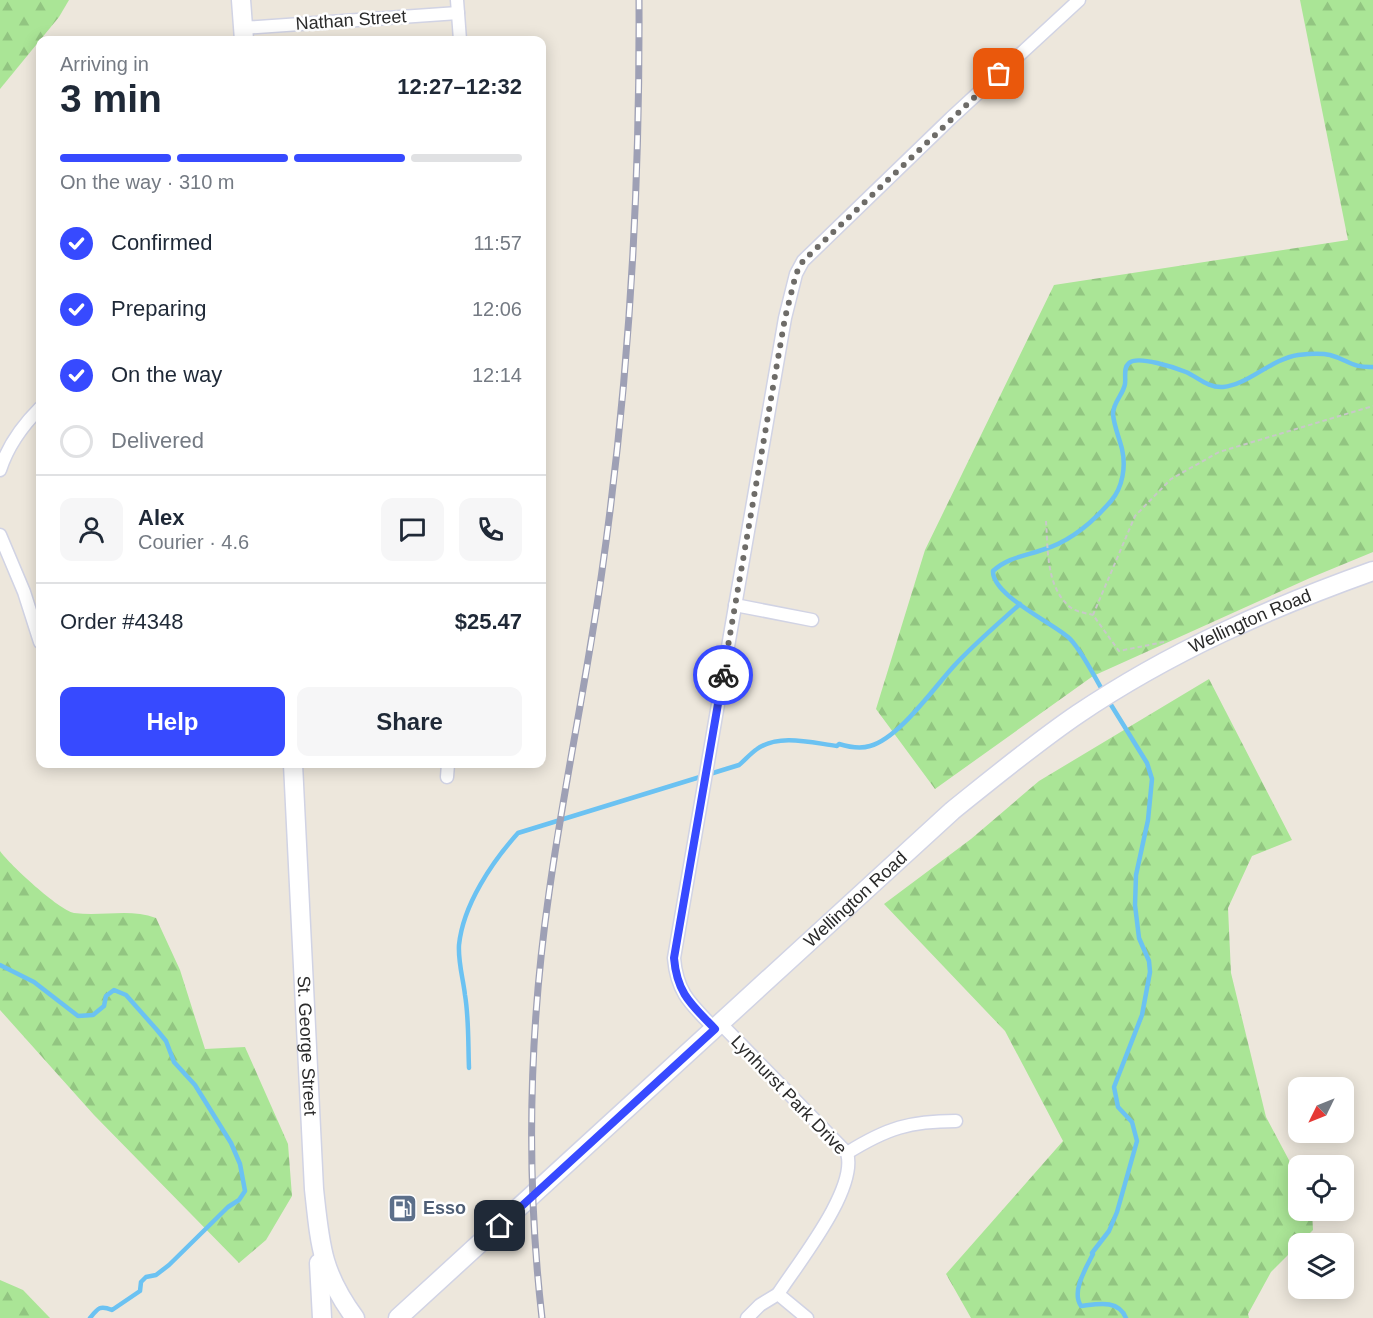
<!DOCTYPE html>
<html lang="en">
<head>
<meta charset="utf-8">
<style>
	body { margin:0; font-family:Arial,sans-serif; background:#f6f6f7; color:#1f2937; height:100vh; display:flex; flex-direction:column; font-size:22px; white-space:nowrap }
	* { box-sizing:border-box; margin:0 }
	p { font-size:20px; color:#747a83 }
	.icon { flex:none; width:33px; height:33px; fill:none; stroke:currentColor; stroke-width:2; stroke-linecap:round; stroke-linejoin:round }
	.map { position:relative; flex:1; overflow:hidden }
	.drawer { position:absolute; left:36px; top:36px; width:510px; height:732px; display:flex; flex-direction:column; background:#fff; border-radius:12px; box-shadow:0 3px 15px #0003 }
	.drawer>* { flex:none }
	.needle { width:39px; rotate:227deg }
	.fabs { position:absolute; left:1288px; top:1077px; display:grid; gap:12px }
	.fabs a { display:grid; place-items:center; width:66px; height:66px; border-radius:12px; background:#fff; box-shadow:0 3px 15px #0003; font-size:30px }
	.pin { position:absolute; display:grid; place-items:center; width:51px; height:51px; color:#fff; margin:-26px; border-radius:12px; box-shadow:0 3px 9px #0006 }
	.courier { position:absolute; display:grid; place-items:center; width:60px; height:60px; margin:-30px; border:4px solid #374aff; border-radius:50%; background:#fff; color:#222; box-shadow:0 2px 8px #0007 }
	.head em { font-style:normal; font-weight:700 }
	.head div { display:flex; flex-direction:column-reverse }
	.head { display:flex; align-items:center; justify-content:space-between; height:102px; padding:0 24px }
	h1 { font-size:39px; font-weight:700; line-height:45px }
	.bar { display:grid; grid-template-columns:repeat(4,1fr); gap:9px 6px; align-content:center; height:72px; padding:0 24px }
	.bar i { height:8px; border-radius:4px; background:#e0e1e3 }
	.bar .current { background:#374aff }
	.bar p { grid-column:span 4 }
	.line { display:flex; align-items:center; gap:15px; padding:0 24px; border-top:2px solid #e0e1e3 }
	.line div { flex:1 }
	.round { display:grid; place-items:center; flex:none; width:63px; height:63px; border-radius:12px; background:#f6f6f7 }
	ol { padding:0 24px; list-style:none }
	li { display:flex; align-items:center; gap:18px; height:66px }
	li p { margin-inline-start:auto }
	li .icon { padding:6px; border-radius:50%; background:#374aff; color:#fff; stroke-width:4 }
	li:last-child { color:#747a83 }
	li i { width:33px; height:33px; border:3px solid #e0e1e3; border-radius:50% }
	.action { display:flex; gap:12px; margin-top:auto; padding:12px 24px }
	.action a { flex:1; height:69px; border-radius:12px; background:#374aff; color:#fff; font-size:24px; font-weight:700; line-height:69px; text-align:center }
	.action a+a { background:#f6f6f7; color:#1f2937 }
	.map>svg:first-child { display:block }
	.forest { fill:url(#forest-firs) }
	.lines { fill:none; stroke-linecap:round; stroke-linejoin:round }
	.stream { stroke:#6bc2f2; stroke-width:4.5 }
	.street-casing { stroke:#d1d3e4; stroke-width:15 }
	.secondary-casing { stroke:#d1d3e4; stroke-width:21 }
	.path { stroke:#c8c8c8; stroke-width:2; stroke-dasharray:4.5 3; stroke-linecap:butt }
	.street { stroke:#fff; stroke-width:12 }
	.secondary { stroke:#fff; stroke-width:18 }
	.rail-casing { stroke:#9ea0b5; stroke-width:7 }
	.rail { stroke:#fff; stroke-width:4.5; stroke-dasharray:14; stroke-linecap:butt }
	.done { stroke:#6e6c68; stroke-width:6; stroke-dasharray:0 10.8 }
	.route { stroke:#374aff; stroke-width:8 }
	.labels { text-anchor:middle; stroke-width:5; stroke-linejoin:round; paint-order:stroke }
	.street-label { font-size:18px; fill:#2a2a2a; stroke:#fff }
	.service-label { font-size:18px; font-weight:bold; fill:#4e5e75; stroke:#fff; text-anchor:start }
</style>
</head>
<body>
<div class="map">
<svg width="1373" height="1318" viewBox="0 0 1373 1318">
	<defs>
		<pattern id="forest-firs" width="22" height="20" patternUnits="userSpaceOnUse" patternTransform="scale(1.5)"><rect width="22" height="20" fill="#aae596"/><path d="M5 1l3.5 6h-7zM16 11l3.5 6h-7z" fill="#92c581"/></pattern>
	</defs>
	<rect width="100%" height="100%" fill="#ede7dc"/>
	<g class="forest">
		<path d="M 0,0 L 69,0 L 59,17 L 0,89 Z"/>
		<path d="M 1300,0 L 1373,0 L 1373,552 L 1310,578 L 1093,676 L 935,789 L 876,709 L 925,550 L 1054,285 L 1348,240 Z"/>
		<path d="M 1209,679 L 1292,840 L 1252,856 L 1228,908 L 1231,973 L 1266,1117 L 1299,1179 L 1299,1210 L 1312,1211 L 1313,1230 L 1271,1272 L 1248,1314 L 1249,1318 L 971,1318 L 946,1274 L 1063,1141 L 1005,1031 L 884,904 L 971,839 L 1039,781 Z"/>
		<path d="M 0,851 C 10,865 59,910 74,913 C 102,917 129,908 156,918 L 180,970 L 205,1049 L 245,1047 L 288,1144 L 292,1196 L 266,1240 L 239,1263 L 94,1115 L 0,1010 Z"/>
		<path d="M 0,1280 L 23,1290 L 50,1318 L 0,1318 Z"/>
	</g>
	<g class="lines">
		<g class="stream">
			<path d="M 1104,693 C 1095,678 1080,647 1068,637 C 1051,622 992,595 993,571 C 1007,558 1024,556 1042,550 C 1070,542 1093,522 1111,501 C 1123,487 1126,466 1122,449 C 1119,437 1114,426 1113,414 C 1113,402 1123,395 1125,384 C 1126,377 1123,368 1129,363 C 1138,355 1176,368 1186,372 C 1199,378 1208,388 1223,387 C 1248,385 1271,359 1298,355 C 1307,354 1321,353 1330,355 C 1349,360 1351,368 1373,367"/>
			<path d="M 1108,700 L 1147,763 L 1152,779 L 1148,820 L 1136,875 L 1135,905 L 1139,938 L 1149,961 L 1150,972 L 1142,1015 L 1114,1087 L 1118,1107 L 1132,1122 L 1137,1141 L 1117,1212 L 1109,1231 L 1092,1253 L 1093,1254 C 1086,1268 1071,1292 1081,1306 C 1098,1304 1118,1299 1126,1318"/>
			<path d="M 0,965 L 34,982 L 78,1016 L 93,1015 L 104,1006 L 106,996 L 114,990 L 126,995 L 157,1030 L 166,1041 L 174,1062 L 195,1085 L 231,1143 L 240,1164 L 245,1191 L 239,1200 L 228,1207 L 169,1265 L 156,1275 L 146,1277 L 141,1282 L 140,1291 L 112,1310 C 100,1305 98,1308 90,1318"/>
			<path d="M 469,1068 C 468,1044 469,1019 465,995 C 463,978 458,962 459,945 C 463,905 492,862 518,833 L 739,765 C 745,760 751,753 757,749 C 779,733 813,743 837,746 L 839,744 C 849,747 860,749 870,746 C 899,738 933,689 953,667 C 974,644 998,624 1020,604"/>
		</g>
		<defs>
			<g id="street">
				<path d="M 457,0 L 460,40"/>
				<path d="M 243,28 L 458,13"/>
				<path d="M 0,470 C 8,445 22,426 40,408"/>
				<path d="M 0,535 L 24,592 L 40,642"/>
				<path d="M 735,605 L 812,620"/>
				<path d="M 447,777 L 448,764"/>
				<path d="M 721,1024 L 847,1153 C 858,1189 798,1263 778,1294"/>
				<path d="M 715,1029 C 692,1005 677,994 674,958 L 785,318 L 796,274 L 803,261 L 951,118 L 1079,0"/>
				<path d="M 847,1153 C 887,1128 910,1121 956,1121"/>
				<path d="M 747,1318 L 760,1305 L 778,1294 L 807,1318"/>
			</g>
			<g id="secondary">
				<path d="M 241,0 L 244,40"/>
				<path id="s1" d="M 293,764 L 314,1189 C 320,1244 321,1272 355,1318"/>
				<path d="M 319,1263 L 322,1318"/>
				<path id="s2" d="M 398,1318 L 952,811 C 993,778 1034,744 1078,714 C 1170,652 1269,608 1373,571"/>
			</g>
		</defs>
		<use href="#street" class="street-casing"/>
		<use href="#secondary" class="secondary-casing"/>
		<g class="path">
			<path d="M 1046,521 C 1048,550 1046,587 1070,607 C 1076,612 1086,613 1093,615"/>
			<path d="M 1164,642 L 1119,651 L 1093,615 L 1135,516 L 1171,479 L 1219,452 L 1373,406"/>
		</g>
		<use href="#street" class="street"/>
		<use href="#secondary" class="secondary"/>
		<defs>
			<path id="rail" d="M 542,1318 C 526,1178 529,1033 549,893 C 564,785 587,679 602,571 C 629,382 640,191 639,0"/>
		</defs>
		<use href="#rail" class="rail-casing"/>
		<use href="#rail" class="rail"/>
	</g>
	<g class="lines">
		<path class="done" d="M 723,675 L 785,318 L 796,274 L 803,261 L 999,74"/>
		<path class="route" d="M 500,1226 L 715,1029 C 692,1005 677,994 674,958 L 723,675"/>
	</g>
	<defs>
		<symbol id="fuel-square" viewBox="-11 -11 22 22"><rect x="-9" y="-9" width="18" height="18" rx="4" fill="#5c6f8a" stroke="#fff"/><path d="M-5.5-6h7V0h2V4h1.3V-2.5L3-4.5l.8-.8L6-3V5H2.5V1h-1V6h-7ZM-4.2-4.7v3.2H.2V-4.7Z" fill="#fff"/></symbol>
	</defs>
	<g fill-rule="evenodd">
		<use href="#fuel-square" x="386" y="1192" width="33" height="33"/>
	</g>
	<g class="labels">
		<g class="street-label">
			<text transform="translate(351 20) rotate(-4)" y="6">Nathan Street</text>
			<text dy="6" stroke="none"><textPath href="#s2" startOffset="1106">Wellington Road</textPath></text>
			<text dy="6" stroke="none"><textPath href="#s2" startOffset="620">Wellington Road</textPath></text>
			<text dy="6" stroke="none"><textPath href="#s1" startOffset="282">St. George Street</textPath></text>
			<text transform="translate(789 1095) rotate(46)" y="6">Lynhurst Park Drive</text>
		</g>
		<g class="service-label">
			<text x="423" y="1214">Esso</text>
		</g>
	</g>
</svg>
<div class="fabs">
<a><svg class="needle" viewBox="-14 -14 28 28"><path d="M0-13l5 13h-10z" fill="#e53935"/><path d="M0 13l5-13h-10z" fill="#747a83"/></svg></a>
<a><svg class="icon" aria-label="locate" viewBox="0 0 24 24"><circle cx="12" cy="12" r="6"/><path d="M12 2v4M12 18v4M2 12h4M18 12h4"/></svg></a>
<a><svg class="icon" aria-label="layers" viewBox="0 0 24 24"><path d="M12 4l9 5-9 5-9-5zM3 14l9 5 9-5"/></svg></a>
</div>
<div class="pin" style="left:999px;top:74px;background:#ea580c"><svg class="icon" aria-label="bag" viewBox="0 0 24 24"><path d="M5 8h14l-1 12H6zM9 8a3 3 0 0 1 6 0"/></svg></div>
<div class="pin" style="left:500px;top:1226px;background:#1f2937"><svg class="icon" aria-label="home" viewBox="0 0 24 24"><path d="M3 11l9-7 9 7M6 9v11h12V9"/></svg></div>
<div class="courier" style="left:723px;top:675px"><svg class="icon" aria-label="bike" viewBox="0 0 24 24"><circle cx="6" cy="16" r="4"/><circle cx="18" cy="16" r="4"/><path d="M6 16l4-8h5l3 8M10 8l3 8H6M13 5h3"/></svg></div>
<section class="drawer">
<div class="head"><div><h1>3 min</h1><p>Arriving in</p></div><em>12:27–12:32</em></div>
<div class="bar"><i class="current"></i><i class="current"></i><i class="current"></i><i></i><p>On the way · 310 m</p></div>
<ol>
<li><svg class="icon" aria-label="check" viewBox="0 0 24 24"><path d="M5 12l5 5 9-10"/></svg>Confirmed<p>11:57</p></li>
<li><svg class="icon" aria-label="check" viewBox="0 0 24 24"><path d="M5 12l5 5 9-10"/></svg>Preparing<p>12:06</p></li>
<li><svg class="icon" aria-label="check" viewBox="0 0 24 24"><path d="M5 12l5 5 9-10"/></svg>On the way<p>12:14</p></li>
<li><i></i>Delivered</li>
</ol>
<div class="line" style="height:108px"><a class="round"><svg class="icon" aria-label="person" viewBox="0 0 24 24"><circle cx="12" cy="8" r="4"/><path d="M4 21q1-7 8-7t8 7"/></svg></a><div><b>Alex</b><p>Courier · 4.6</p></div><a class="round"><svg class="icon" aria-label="chat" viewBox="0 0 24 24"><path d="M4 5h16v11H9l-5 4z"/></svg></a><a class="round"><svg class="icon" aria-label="phone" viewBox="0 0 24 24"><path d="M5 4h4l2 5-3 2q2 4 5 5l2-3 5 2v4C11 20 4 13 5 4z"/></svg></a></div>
<div class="line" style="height:78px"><div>Order #4348</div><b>$25.47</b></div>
<div class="action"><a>Help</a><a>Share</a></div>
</section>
</div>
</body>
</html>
